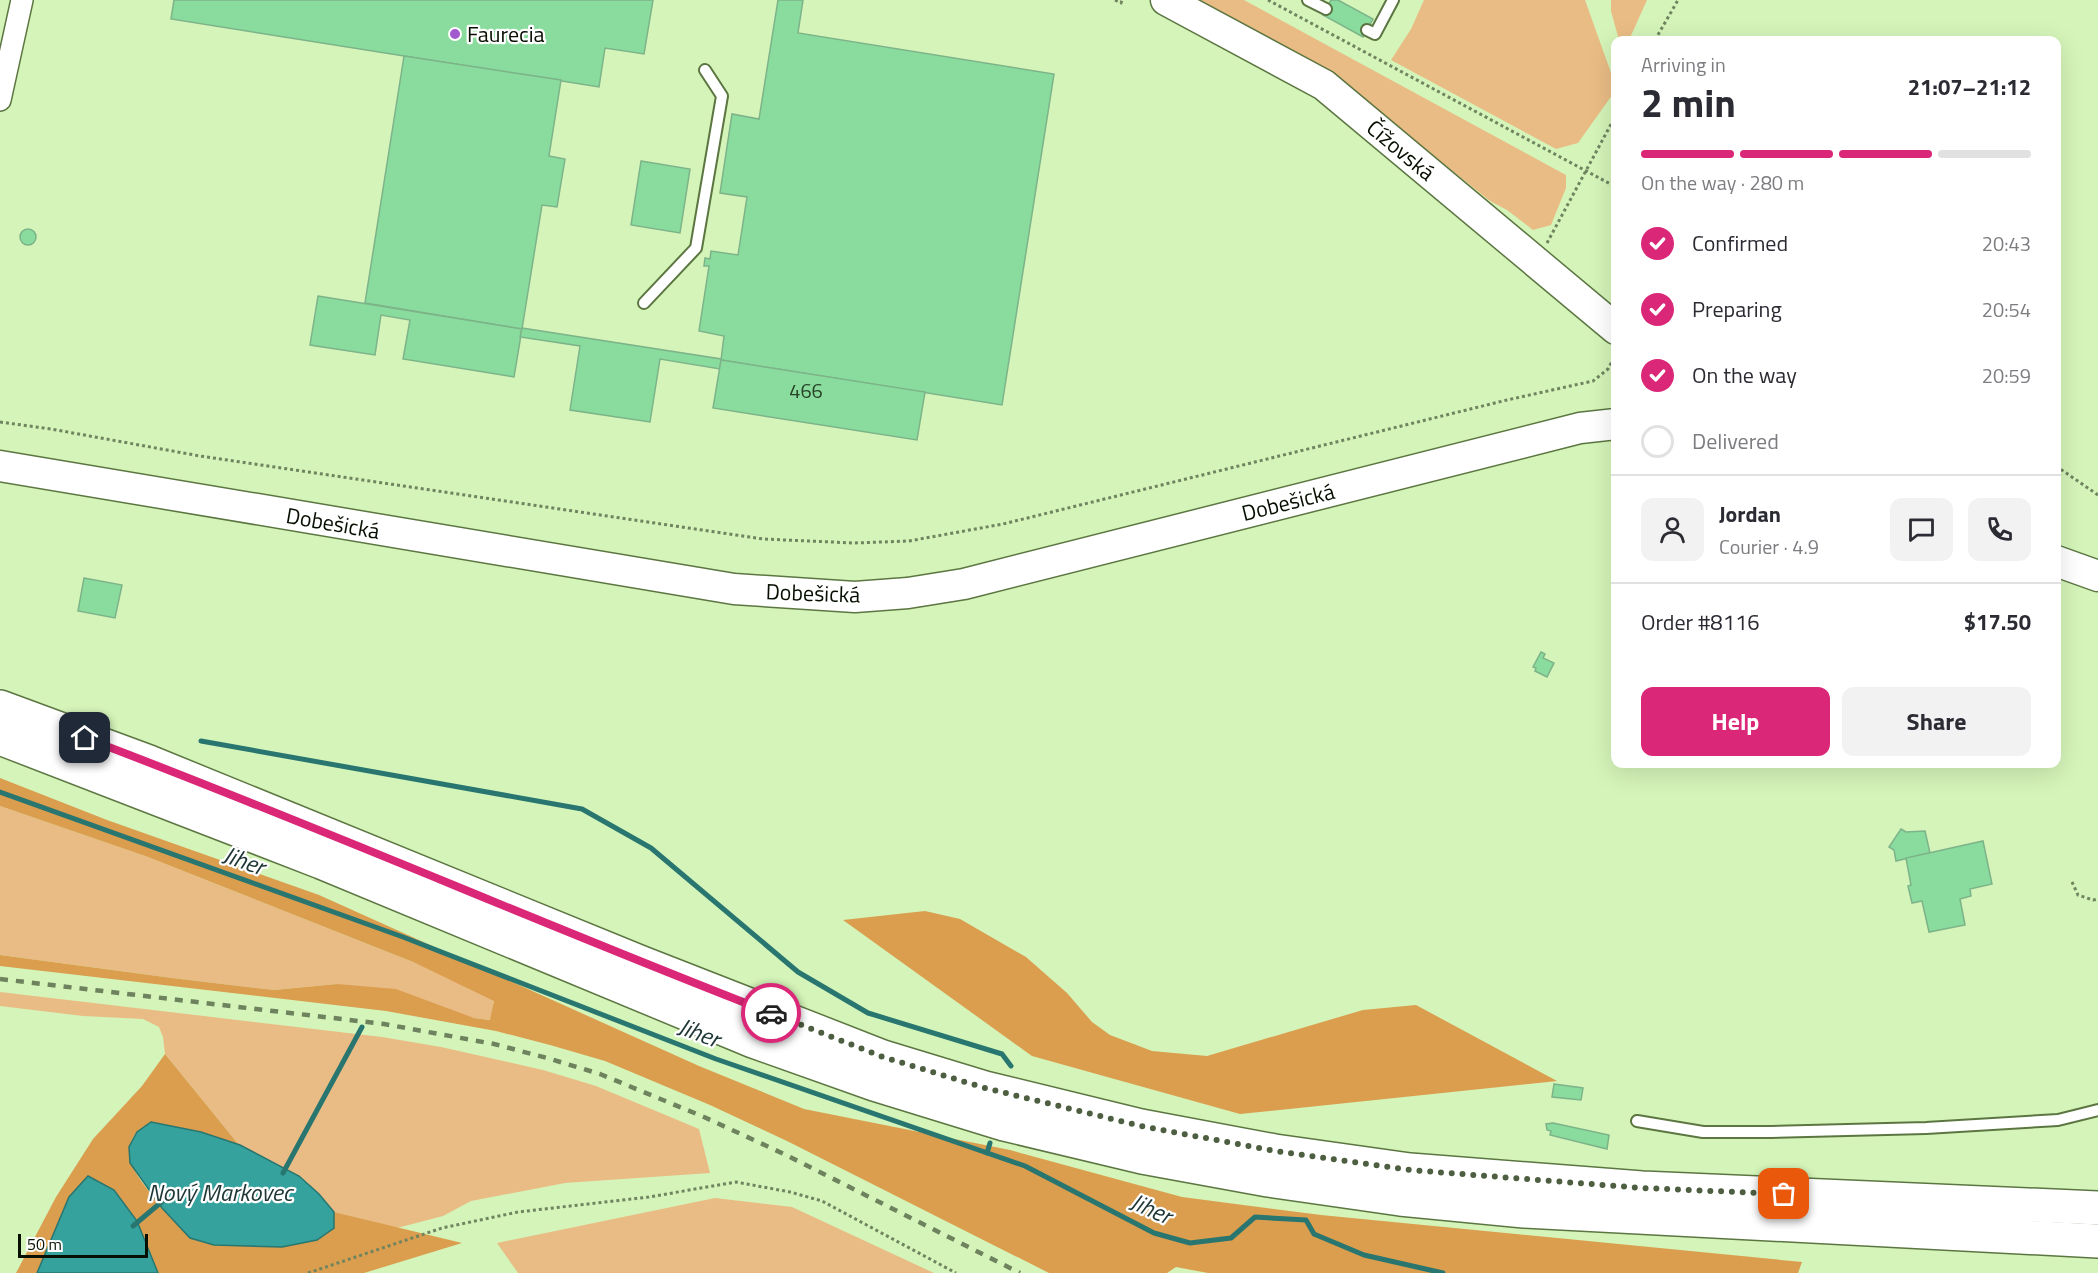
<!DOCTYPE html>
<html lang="en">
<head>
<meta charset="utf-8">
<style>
	body { margin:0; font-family:"Titillium Web",sans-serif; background:#f2f2f3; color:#2b2b33; height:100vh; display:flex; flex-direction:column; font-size:22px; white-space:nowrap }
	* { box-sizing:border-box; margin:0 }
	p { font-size:20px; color:#7c7c81 }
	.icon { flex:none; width:33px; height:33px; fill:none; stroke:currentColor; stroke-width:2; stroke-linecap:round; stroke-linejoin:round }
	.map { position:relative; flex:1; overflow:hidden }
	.panel { position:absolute; left:1611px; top:36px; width:450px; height:732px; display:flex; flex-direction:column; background:#fff; border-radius:12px; box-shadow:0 6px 24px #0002 }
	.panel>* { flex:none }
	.scale { position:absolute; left:18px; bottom:15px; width:130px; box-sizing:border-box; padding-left:6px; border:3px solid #060f00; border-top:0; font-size:16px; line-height:21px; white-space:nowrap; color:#060f00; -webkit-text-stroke:4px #fff; paint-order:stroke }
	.pin { position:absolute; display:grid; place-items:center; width:51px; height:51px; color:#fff; margin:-26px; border-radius:12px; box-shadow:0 3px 9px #0006 }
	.courier { position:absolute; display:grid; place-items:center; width:60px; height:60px; margin:-30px; border:4px solid #db2777; border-radius:50%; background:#fff; color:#222; box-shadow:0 2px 8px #0007 }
	.head em { font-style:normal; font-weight:700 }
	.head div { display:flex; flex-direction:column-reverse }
	.head { display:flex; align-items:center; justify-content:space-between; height:102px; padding:0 30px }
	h1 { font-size:39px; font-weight:700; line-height:45px }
	.bar { display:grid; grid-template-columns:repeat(4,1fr); gap:9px 6px; align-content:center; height:72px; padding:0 30px }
	.bar i { height:8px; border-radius:4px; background:#e1e1e2 }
	.bar .selected { background:#db2777 }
	.bar p { grid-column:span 4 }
	.line { display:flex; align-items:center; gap:15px; padding:0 30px; border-top:2px solid #e1e1e2 }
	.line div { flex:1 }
	.round { display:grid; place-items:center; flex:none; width:63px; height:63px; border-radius:12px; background:#f2f2f3 }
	ol { padding:0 30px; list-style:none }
	li { display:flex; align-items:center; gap:18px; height:66px }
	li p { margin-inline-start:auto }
	li .icon { padding:6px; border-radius:50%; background:#db2777; color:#fff; stroke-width:4 }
	li:last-child { color:#7c7c81 }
	li i { width:33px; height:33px; border:3px solid #e1e1e2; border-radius:50% }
	.cta { display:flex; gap:12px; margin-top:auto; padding:12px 30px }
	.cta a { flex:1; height:69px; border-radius:12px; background:#db2777; color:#fff; font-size:24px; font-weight:700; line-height:69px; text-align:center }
	.cta a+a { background:#f2f2f3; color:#2b2b33 }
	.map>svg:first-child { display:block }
	.green { fill:#eabc85 }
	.forest { fill:#db9d4e }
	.water { fill:#36a29e; stroke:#28766f; stroke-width:1.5 }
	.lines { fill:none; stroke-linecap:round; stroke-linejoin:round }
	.stream { stroke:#28766f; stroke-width:5 }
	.building { fill:#89dc9d; stroke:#7db389; stroke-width:1.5 }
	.lane-casing { stroke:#5c7642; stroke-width:14 }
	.street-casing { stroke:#5c7642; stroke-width:24 }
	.secondary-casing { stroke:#5c7642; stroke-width:33 }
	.highway-casing { stroke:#5c7642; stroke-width:36 }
	.path { stroke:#6f845f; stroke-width:3; stroke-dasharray:3 3; stroke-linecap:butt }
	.lane { stroke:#fff; stroke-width:10 }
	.street { stroke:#fff; stroke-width:21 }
	.secondary { stroke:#fff; stroke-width:30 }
	.highway { stroke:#fff; stroke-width:33 }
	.rail { stroke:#6d825d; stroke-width:4.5; stroke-dasharray:8 8; stroke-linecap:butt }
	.done { stroke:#4e5f41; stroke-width:6; stroke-dasharray:0 10.8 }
	.route { stroke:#db2777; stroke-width:8 }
	.poi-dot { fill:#a159cd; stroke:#fff; stroke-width:2 }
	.labels { text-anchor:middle; stroke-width:4.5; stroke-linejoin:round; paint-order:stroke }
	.number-label { font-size:20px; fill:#274227 }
	.poi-label { font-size:22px; fill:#060f00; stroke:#fff; text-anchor:start }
	.street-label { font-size:22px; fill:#060f00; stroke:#fff }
	.water-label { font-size:24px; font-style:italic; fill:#1e3635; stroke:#fff }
</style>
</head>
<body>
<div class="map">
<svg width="2098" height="1273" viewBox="0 0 2098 1273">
	<rect width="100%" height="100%" fill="#d4f4b9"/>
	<g class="green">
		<path d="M 1196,0 L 1244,0 L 1566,175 L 1566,188 L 1551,225 L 1533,230 L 1507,210 L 1490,201 L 1325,69 Z"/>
		<path d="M 1424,0 L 1585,0 L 1615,84 L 1615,91 L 1578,143 L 1556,149 L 1391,60 L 1411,29 Z"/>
		<path d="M 1611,0 L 1647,0 L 1629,40 L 1619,40 L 1611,11 Z"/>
		<path d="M 0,806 L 148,857 L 413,962 L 494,1000 L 491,1020 L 474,1018 L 337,984 L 274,990 L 172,978 L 0,955 Z"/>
		<path d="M 0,992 L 382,1037 L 441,1047 L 543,1070 L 596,1086 L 699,1129 L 710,1173 L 565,1183 L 471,1201 L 443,1216 L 397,1228 L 334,1212 L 319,1194 L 299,1176 L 239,1145 L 165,1054 L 163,1037 L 159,1027 L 143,1019 L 83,1016 L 0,1006 Z"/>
		<path d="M 715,1198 L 792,1207 L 934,1273 L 518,1273 L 497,1243 Z"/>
	</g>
	<g class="forest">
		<path d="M 0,778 L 107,820 L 319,895 L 699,1066 L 804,1109 L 1010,1150 L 1182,1197 L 1321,1215 L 1802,1262 L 1798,1273 L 1208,1273 L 1176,1267 L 1167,1273 L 1049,1273 L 789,1142 L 710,1105 L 605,1061 L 550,1045 L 496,1031 L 386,1011 L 0,966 L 0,955 L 172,978 L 274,990 L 337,984 L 396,989 L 474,1018 L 490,1020 L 494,1001 L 413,962 L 148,857 L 0,806 Z"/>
		<path d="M 925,911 L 960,919 L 1026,957 L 1067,993 L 1092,1022 L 1110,1035 L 1152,1051 L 1207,1056 L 1363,1010 L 1416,1005 L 1557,1081 L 1240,1114 L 1032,1056 L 843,920 Z"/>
		<path d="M 165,1054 L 239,1145 L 201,1132 L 152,1122 C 147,1125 140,1129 136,1133 C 116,1159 147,1187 162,1208 L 334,1228 L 334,1212 L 462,1243 L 364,1273 L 158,1273 L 137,1221 L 69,1197 L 37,1273 L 16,1273 L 56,1197 L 93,1139 L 142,1086 Z"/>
	</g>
	<g class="water">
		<path d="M 151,1122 L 201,1132 L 240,1145 L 299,1176 L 319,1194 L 334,1212 L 334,1228 L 317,1240 L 282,1247 L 214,1245 L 190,1238 L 162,1208 L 130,1163 L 129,1147 L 137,1132 Z"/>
		<path d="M 88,1176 L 114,1190 L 137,1221 L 158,1273 L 37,1273 L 69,1197 Z"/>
	</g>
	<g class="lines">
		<g class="stream">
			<path d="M 201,741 L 582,809 L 651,848 L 798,972 L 868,1013 L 1002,1054 L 1011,1066"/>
			<path d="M 0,792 L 403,937 L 716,1059 L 1025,1166 L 1154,1233 L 1190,1243 L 1231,1238 L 1255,1217 L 1306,1220 L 1314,1234 L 1364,1255 L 1443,1273"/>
			<path d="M 987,1153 L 990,1143"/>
			<path d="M 283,1173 L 362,1027"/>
			<path d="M 133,1226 L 165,1199"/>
		</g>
	</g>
	<g class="building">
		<path d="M 174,0 L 653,0 L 644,54 L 605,48 L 599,87 L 171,19 Z"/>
		<path d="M 778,0 L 803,0 L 798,33 L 1054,74 L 1002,405 L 721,360 L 724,336 L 699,331 L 709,266 L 704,266 L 705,258 L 710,259 L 711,251 L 738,255 L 747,197 L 720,193 L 732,114 L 759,119 Z"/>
		<path d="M 1331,0 L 1338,0 L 1373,19 L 1363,37 L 1323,15 Z"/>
		<path d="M 404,56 L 561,80 L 549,156 L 565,159 L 557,207 L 542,205 L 522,329 L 365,303 Z"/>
		<path d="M 641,161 L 690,169 L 680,233 L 631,225 Z"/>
		<circle cx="28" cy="237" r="8"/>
		<path d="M 318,296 L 522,329 L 514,377 L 403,359 L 410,320 L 381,315 L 375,355 L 310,345 Z"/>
		<path d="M 522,328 L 721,359 L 720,369 L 660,359 L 650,422 L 570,410 L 580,346 L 520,337 Z"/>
		<path d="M 721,360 L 925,392 L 917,440 L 713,408 Z"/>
		<path d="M 84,578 L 122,585 L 115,618 L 78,611 Z"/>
		<path d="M 1541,652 L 1545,654 L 1543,658 L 1554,663 L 1547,677 L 1535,671 L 1536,668 L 1533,667 Z"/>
		<path d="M 1901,829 L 1906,832 L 1925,831 L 1930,853 L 1896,861 L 1894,850 L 1889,847 Z"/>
		<path d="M 1983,841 L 1992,884 L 1970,889 L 1971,896 L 1960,899 L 1965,925 L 1929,932 L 1922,901 L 1912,903 L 1908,886 L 1911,885 L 1906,858 Z"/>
		<path d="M 1554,1084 L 1583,1088 L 1581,1100 L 1552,1097 Z"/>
		<path d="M 1553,1123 L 1609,1135 L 1607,1149 L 1550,1135 L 1551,1131 L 1547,1130 L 1546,1124 Z"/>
	</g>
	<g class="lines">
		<defs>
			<g id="lane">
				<path d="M 1308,0 L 1326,9"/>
				<path d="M 1367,30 L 1375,34 L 1393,0"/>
				<path d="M 644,303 L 696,248 L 722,96 L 705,70"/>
				<path d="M 1637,1121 L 1703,1132 L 1771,1132 L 1926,1128 L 2058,1120 L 2098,1110"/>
			</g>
			<path id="street" d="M 0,100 L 22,0"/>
			<g id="secondary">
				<path d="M 1166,0 L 1324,85 L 1616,329"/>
				<path d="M 0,466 L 734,589 L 855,597 L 908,593 L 964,584 L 1580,428 L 1616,424"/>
				<path d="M 2056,561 L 2098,576"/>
			</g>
			<g id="highway">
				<path d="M 0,707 L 149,762 L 642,963 L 883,1057 L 985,1088 L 1141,1126 L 1275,1151 L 1410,1170 L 1642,1188 L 2098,1208"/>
				<path d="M 0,738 L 321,862 L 753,1041 L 874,1084 L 1004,1124 L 1142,1157 L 1268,1180 L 1400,1199 L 1524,1211 L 2098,1241"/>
			</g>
		</defs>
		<use href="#lane" class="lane-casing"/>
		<use href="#street" class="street-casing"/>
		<use href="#secondary" class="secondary-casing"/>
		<use href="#highway" class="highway-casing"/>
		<g class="path">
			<path d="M 1115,0 L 1121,3 L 1122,0"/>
			<path d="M 1268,0 L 1616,187"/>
			<path d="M 1655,40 L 1678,0"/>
			<path d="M 1547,243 L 1616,115"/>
			<path d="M 0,422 L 51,429 L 200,456 L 763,539 L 854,543 L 909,541 L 1003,524 L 1507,400 L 1593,381 L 1608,369 L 1616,354"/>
			<path d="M 2056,466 L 2098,495"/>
			<path d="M 2072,882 L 2078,895 L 2093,900 L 2098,899"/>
			<path d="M 308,1273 L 442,1228 L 518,1212 L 649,1197 L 736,1182 L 790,1192 L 822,1201 L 956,1273"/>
		</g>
		<use href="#lane" class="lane"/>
		<use href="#street" class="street"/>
		<use href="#secondary" class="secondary"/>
		<use href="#highway" class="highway"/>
		<path class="rail" d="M 0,979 L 384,1024 L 494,1044 L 547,1058 L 600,1074 L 704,1117 L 784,1154 L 1020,1273"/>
	</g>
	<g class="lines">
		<path class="done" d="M 771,1013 L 883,1057 L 985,1088 L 1141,1126 L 1275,1151 L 1410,1170 L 1642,1188 L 1784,1194"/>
		<path class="route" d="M 85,738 C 316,825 541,924 771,1013"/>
	</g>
	<circle class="poi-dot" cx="455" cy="34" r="6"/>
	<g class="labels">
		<g class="number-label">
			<text x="806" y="398">466</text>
		</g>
		<g class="poi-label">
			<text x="467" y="42">Faurecia</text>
		</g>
		<g class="street-label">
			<text transform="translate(1401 150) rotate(40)" y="8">Čížovská</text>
			<text transform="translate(1288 502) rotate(-14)" y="8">Dobešická</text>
			<text transform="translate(333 523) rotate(10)" y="8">Dobešická</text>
			<text transform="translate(813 593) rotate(2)" y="8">Dobešická</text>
		</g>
		<g class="water-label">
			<text transform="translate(244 861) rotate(20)" y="8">Jiher</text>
			<text transform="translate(699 1033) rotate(21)" y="8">Jiher</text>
			<text x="220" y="1201">Nový Markovec</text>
			<text transform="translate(1151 1209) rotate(24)" y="8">Jiher</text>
		</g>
	</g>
</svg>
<div class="scale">50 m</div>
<div class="pin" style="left:1784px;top:1194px;background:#ea580c"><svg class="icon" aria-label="bag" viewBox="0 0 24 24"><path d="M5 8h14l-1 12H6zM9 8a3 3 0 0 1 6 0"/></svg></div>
<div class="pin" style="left:85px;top:738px;background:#1f2937"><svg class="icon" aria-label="home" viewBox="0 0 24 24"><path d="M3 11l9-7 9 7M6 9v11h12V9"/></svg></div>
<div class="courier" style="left:771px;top:1013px"><svg class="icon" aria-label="car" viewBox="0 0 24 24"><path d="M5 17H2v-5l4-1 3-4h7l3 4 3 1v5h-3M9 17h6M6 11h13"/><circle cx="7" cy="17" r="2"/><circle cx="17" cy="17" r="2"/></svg></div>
<section class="panel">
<div class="head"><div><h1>2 min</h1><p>Arriving in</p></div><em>21:07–21:12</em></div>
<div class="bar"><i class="selected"></i><i class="selected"></i><i class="selected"></i><i></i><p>On the way · 280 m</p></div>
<ol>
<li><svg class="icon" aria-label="check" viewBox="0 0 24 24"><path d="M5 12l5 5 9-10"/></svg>Confirmed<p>20:43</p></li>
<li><svg class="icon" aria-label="check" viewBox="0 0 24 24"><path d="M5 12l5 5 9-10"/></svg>Preparing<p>20:54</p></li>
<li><svg class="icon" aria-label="check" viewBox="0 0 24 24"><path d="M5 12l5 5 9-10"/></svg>On the way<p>20:59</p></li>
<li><i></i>Delivered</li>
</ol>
<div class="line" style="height:108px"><a class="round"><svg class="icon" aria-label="person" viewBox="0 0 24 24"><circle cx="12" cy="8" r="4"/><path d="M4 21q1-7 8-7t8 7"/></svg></a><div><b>Jordan</b><p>Courier · 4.9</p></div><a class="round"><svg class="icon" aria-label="chat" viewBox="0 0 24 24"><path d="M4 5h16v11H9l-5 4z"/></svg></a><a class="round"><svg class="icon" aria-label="phone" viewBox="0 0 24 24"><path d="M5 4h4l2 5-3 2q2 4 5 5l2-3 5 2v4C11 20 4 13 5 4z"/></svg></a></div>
<div class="line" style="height:78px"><div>Order #8116</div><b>$17.50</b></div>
<div class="cta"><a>Help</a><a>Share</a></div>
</section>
</div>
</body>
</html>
